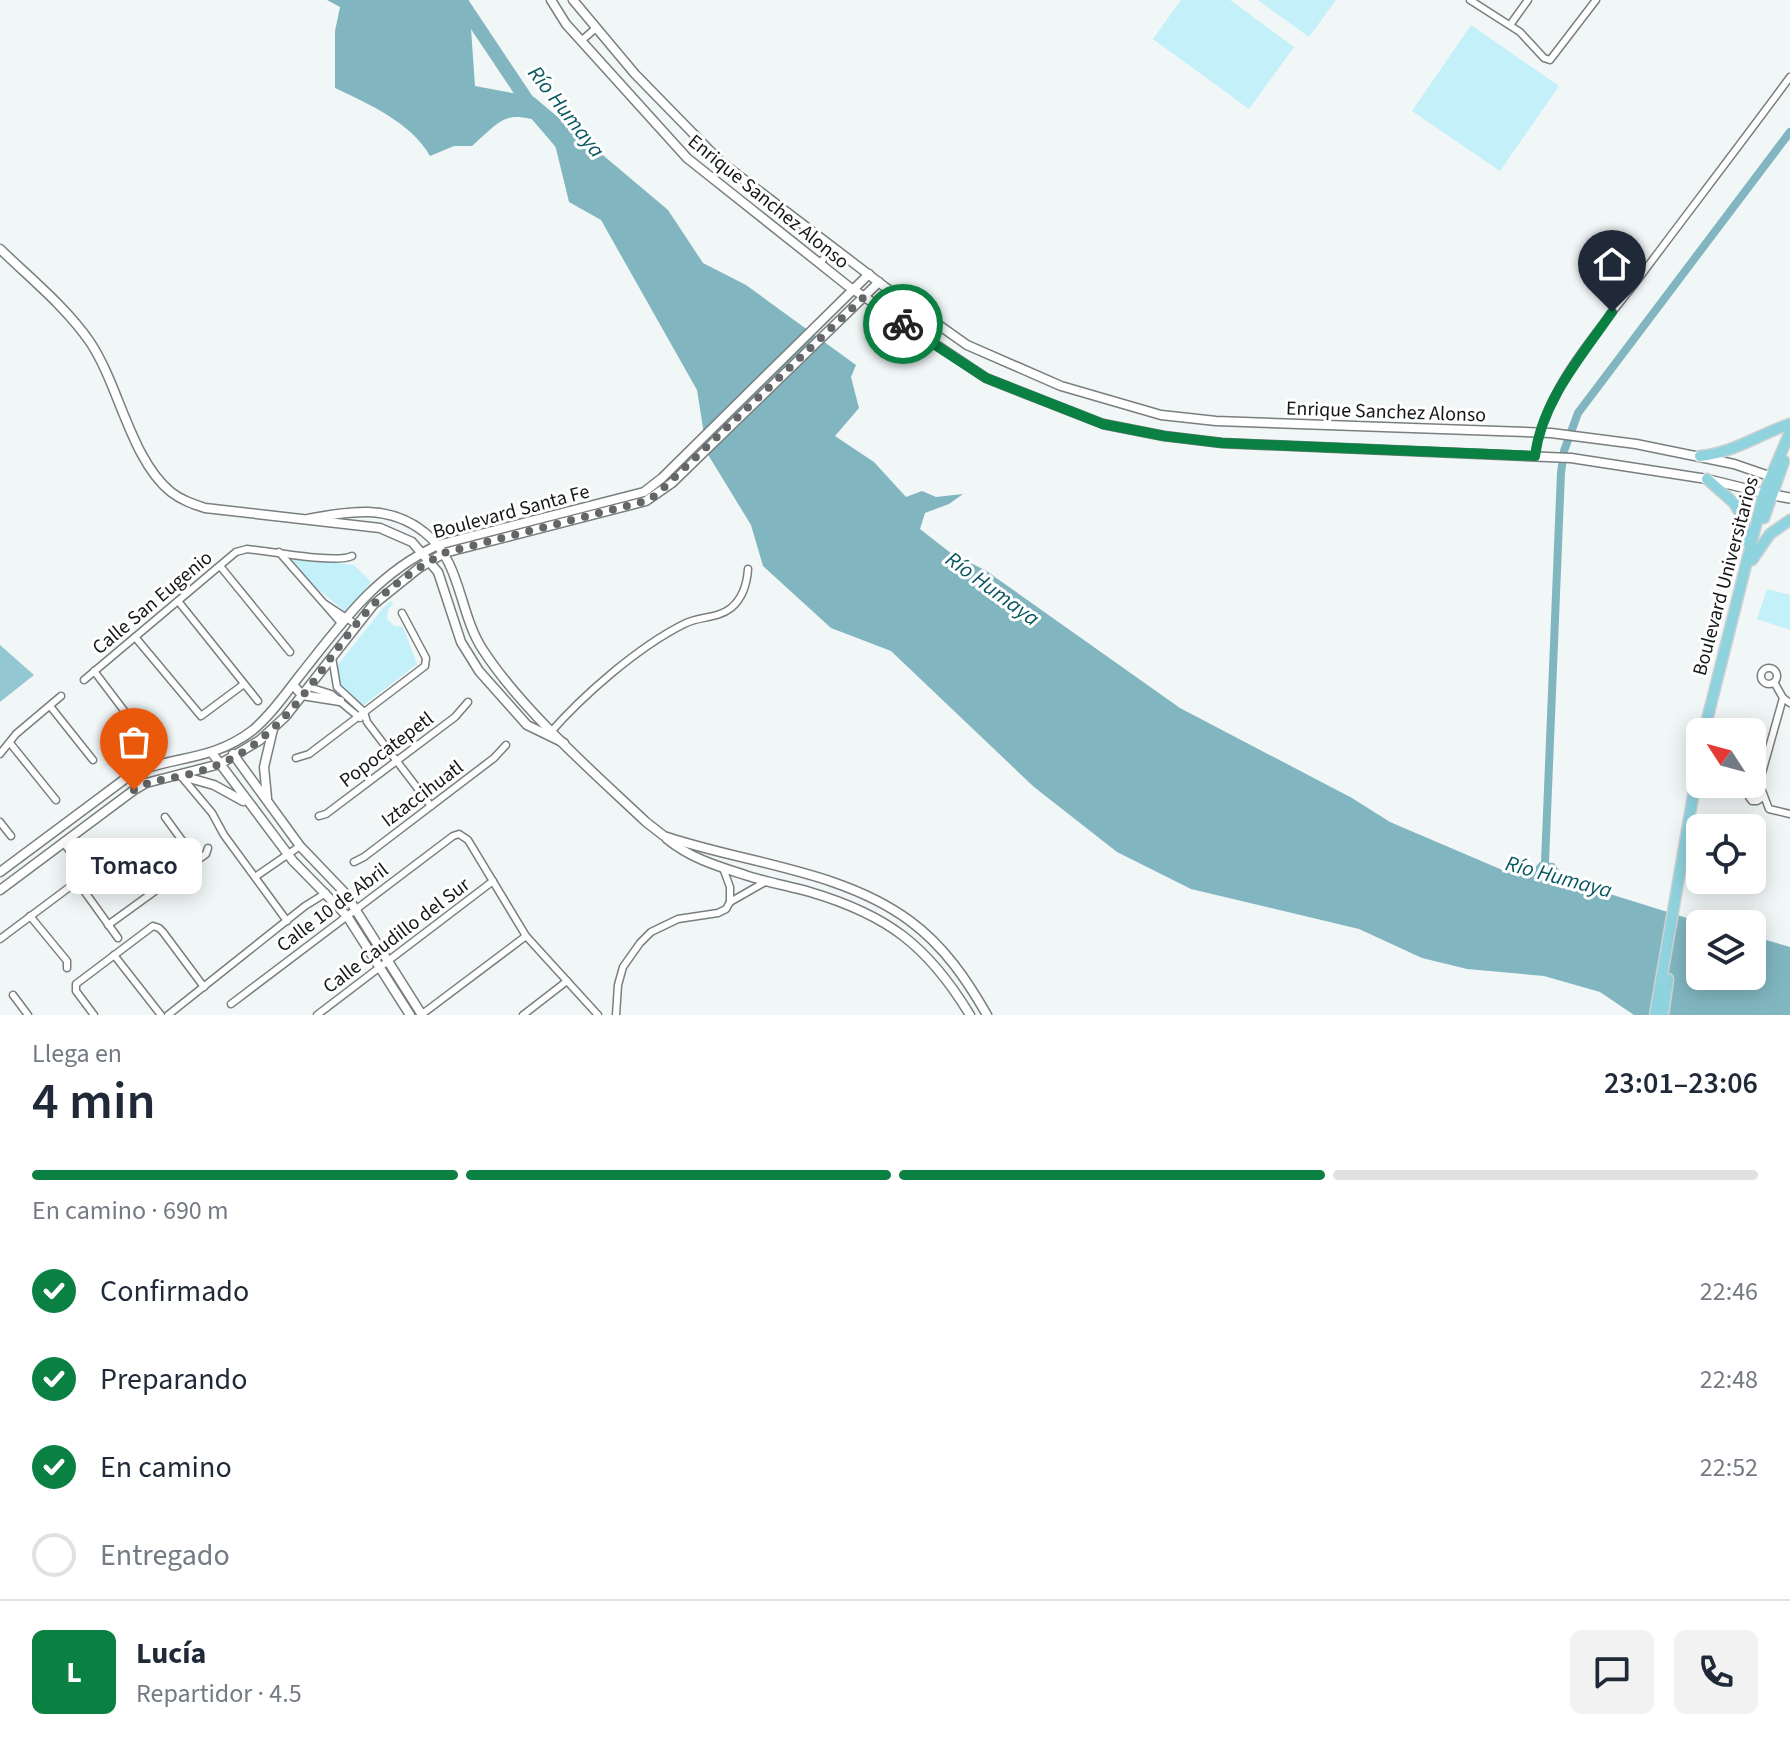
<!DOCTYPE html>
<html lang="es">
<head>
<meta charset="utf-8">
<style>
	body { margin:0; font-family:"Source Sans 3",sans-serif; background:#f2f2f3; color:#1f2937; height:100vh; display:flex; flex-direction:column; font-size:30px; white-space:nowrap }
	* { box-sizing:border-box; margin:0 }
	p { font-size:26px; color:#747a83 }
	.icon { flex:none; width:44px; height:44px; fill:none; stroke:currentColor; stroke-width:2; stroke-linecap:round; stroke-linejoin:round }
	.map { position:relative; height:1015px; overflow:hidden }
	.details { display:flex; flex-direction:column; background:#fff; flex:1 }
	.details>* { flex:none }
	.needle { width:52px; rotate:306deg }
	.buttons { position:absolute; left:1686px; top:718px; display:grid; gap:16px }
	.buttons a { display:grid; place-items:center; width:80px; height:80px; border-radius:12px; background:#fff; box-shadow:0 4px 20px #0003; font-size:40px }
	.pin { position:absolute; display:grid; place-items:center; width:68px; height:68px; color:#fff; margin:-82px -34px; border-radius:50% 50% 50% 0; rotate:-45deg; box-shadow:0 0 8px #0007 }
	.pin .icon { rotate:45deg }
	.courier { position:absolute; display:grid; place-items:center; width:80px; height:80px; margin:-40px; border:6px solid #0b8043; border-radius:50%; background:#fff; color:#222; box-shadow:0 2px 10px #0007 }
	.bubble { position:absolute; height:56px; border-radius:12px; background:#fff; box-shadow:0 4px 20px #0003; font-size:26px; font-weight:600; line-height:56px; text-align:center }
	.summary em { font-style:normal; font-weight:600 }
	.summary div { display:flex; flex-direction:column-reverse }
	.summary { display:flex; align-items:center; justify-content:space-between; height:136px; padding:0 32px }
	h1 { font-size:52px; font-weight:600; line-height:60px }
	.bar { display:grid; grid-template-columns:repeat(4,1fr); gap:12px 8px; align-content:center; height:96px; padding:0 32px }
	.bar i { height:10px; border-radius:6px; background:#e0e1e3 }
	.bar .active { background:#0b8043 }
	.bar p { grid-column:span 4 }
	.line { display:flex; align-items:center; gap:20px; padding:0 32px; border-top:2px solid #e0e1e3 }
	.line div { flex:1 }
	.round { display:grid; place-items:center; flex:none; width:84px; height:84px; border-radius:12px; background:#f2f2f3 }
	ol { padding:0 32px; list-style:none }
	li { display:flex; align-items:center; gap:24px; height:88px }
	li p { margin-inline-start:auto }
	li .icon { padding:8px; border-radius:50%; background:#0b8043; color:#fff; stroke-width:4 }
	li:last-child { color:#747a83 }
	li i { width:44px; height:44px; border:4px solid #e0e1e3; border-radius:50% }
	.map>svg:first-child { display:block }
	.green { fill:#c3f0f9 }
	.forest { fill:#93c8d2 }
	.water { fill:#81b6c0 }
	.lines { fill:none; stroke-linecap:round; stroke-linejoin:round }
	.canal { stroke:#81b6c0; stroke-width:8 }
	.river { stroke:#81b6c0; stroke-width:14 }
	.minor-casing { stroke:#797e7f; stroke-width:9 }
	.tertiary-casing { stroke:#797e7f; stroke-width:11 }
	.secondary-casing { stroke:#797e7f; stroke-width:12 }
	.primary-casing { stroke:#d0d1d1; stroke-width:13 }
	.minor { stroke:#fff; stroke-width:6 }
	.tertiary { stroke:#fff; stroke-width:8 }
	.secondary { stroke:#fff; stroke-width:9 }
	.primary { stroke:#8fd3df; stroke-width:10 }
	.done { stroke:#636566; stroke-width:8; stroke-dasharray:0 14.4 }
	.route { stroke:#0b8043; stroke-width:10 }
	.labels { text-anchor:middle; stroke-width:6; stroke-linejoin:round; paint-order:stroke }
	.street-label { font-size:20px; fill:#161718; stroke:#fff }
	.water-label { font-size:22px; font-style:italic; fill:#0b5863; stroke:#fff }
</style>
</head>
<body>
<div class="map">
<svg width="1790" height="1015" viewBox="0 0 1790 1015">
	<rect width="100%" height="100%" fill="#f1f6f7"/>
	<g class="green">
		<path d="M 1181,0 L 1230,0 L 1294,47 L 1249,109 L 1153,39 Z"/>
		<path d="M 1258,0 L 1336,0 L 1309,37 Z"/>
		<path d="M 1471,25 L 1559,86 L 1500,171 L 1412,111 Z"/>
		<path d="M 295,558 L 354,565 L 371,582 L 346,612 L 314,586 L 293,561 Z"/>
		<path d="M 1767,589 L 1790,595 L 1790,630 L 1757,619 Z"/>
		<path d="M 391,601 L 393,604 L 388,610 L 387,619 L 394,626 L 403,627 L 417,664 L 361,707 C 346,695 335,687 337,666 L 384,607 Z"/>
	</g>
	<path class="forest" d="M 0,645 L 34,675 L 0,702 Z"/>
	<path class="water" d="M 327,0 L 469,0 L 475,86 L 534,97 L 668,210 L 703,263 L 746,285 L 856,365 L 851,377 L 859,408 L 835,436 L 874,462 L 906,497 L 922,491 L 936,497 L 963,494 L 949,504 L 925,513 L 920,529 L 952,554 L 985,570 L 1180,708 L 1352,798 L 1390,822 L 1507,872 L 1528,875 L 1540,862 L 1554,863 L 1565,880 L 1706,924 L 1700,924 L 1700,976 L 1752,976 L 1752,936 L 1790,947 L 1790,1015 L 1634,1015 L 1600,992 L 1544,976 L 1467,969 L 1422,958 L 1359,929 L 1191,889 L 1117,852 L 1034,787 L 891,651 L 831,628 L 763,566 L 751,525 L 707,453 L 697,390 L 601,220 L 569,202 L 550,124 C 505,111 506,115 472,146 L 454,146 L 430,156 C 411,122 368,104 335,88 L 335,31 L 340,7 Z"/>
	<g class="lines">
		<path class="canal" d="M 1545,862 L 1561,473 L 1564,451 L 1578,413 L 1790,132"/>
		<path class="river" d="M 460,0 L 534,111 L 564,146"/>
		<defs>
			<g id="minor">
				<path d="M 1470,0 L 1520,32 L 1544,58 L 1550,60 L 1596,0"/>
				<path d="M 1510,25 L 1528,0"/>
				<path d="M 581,41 L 596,28"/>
				<path d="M 820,264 L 832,246"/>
				<path d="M 1535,456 C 1544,388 1599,331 1639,278 C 1689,211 1740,145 1790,77"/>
				<path d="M 279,552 L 341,623"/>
				<path d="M 220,566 L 290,652"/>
				<path d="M 178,601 L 258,701"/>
				<path d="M 325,604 L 357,625"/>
				<path d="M 135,637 L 201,716 L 244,684"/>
				<path d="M 332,657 L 337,687 L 364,712 L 367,722 L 431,806"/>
				<circle cx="1769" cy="676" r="8"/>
				<path d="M 94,671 L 141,733"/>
				<path d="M 84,680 L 236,552 L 247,549 C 269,551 336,564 352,556"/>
				<path d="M 1774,682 L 1783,698 L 1790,703"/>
				<path d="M 309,687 L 331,694 L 360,718"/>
				<path d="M 50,706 L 93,760"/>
				<path d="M 549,734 C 583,695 638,647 684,624 C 699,616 717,619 731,608 C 743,598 747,584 748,569"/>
				<path d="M 10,743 L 56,800"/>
				<path d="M 0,754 L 16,734 L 61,696"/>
				<path d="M 296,758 L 309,754 L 425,666 L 426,658 L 402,613"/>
				<path d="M 181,776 L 212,813 L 224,835 L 287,921"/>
				<path d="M 1758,787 L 1783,698"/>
				<path d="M 1763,797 L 1757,801 L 1752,801 L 1749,797 L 1750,790 L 1756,787 L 1761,788 L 1769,809 L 1790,814"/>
				<path d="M 319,816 L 326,814 L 455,717 L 468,702"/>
				<path d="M 165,817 L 197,861"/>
				<path d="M 0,822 L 11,836"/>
				<path d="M 63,842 L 87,874"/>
				<path d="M 354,862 L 364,857 L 494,758 L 506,745"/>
				<path d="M 723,868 L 730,887 L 730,902"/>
				<path d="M 255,877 L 300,846"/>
				<path d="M 77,881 L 118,938"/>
				<path d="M 30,916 L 67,961 L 67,968"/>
				<path d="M 108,925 L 206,854 L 208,848"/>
				<path d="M 0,939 L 91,871 L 92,864 L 70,837"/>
				<path d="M 114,955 L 161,1015"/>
				<path d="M 13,995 L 28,1015"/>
				<path d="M 231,1004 L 453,836 L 459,834 L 468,840 L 526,936 L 598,1015"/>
				<path d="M 94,1015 L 76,991 L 76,984 L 153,926 L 159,928 L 163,932 L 204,987"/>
				<path d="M 168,1015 L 305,906 L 326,893"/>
				<path d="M 317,1015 L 493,881"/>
				<path d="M 421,1015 L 526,936"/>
				<path d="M 523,1015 L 567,981"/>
				<path d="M 616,1015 L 618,985 L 623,967 L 640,943 L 651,932 L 678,919 L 718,913 L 726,909 L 730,902 L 765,882"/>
			</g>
			<g id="tertiary">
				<path d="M 551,0 L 566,24 L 687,158 L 848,286 L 986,378 L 1103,424 L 1164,436 L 1222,443 L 1571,458 L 1707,479 L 1764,493"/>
				<path d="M 573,0 L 635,74 L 721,162 L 885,287 L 967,345 L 1061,386 L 1161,415 L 1216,421 L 1551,433 L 1636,444 L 1734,464 L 1769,476"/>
				<path d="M 0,249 C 30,278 66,307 90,342 C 119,385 131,460 171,492 C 181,500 193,504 205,508 L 380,528 L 412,542 L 438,572 L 461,642 L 479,671 L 527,725 L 564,743"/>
				<path d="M 308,519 C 349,511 389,504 424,532 C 462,561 458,612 483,650 C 522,710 593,772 646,822 L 664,836 C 743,863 842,870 910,921 C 944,946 967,980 987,1015"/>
				<path d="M 293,685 L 302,695 L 340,701"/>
				<path d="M 212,753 L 293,861 L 347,916 L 410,1015"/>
				<path d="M 233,754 L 300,846 L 345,893 L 422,1015"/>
				<path d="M 182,776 L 214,785 L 243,801"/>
				<path d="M 267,798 L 264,767 L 273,729"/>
				<path d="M 667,839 C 690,858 717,866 745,875 C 766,882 788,886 810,892 C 888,915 928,946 970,1015"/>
				<path d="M 0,872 L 133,773 C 176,755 211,762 253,730 C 272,714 286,693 301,674 C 343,621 376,574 438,545 L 644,492 L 662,478 L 869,274"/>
				<path d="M 0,890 L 134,790 L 146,783 L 220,764 L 260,740 L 285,717 L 373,605 L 419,568 L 444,553 L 646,501 L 672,483 L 879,282"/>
			</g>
			<path id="secondary" d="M 1767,494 L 1790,498"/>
			<g id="primary">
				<path d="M 1700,456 C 1734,453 1759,434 1790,424"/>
				<path d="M 1707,479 L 1734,503 L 1740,513 L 1751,548"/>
				<path d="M 1764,518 L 1784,461"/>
				<path d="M 1752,560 L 1770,534 L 1790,520"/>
				<path d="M 1704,732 L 1764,493 L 1790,432"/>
				<path d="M 1655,1015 L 1700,756"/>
				<path d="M 1663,1015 L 1668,979"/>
			</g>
		</defs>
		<use href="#minor" class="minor-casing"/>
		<use href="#tertiary" class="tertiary-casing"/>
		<use href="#secondary" class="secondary-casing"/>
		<use href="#primary" class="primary-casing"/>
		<use href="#minor" class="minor"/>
		<use href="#tertiary" class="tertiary"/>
		<use href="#secondary" class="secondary"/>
		<use href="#primary" class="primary"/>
	</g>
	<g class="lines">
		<path class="done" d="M 134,790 C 150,780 168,779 186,775 C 214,768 240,757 262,738 C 308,701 334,645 375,603 C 395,582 420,567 444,553 L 646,501 L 656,495 L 864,297 L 903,324"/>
		<path class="route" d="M 903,324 L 986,378 L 1103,424 L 1164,436 L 1222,443 L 1535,456 C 1542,401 1581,357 1612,312"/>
	</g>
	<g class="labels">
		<g class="street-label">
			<text transform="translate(769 201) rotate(39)" y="7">Enrique Sanchez Alonso</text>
			<text transform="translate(1386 411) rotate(2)" y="7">Enrique Sanchez Alonso</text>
			<text transform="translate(511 511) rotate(-15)" y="7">Boulevard Santa Fe</text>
			<text transform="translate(1725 576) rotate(-75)" y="7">Boulevard Universitarios</text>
			<text transform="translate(152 602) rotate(-40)" y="7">Calle San Eugenio</text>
			<text transform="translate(386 749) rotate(-37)" y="7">Popocatepetl</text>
			<text transform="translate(422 793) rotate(-37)" y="7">Iztaccihuatl</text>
			<text transform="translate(332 907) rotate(-37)" y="7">Calle 10 de Abril</text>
			<text transform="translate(396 935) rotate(-37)" y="7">Calle Caudillo del Sur</text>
		</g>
		<g class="water-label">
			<text transform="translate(567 111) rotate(52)" y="8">Río Humaya</text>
			<text transform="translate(993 588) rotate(36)" y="8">Río Humaya</text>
			<text transform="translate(1559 876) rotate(15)" y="8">Río Humaya</text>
		</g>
	</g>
</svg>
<div class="buttons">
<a><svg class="needle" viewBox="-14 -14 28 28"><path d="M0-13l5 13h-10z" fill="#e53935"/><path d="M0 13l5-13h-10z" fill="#747a83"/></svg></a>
<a><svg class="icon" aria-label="locate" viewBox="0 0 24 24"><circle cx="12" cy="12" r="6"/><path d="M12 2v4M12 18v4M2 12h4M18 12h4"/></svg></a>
<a><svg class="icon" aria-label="layers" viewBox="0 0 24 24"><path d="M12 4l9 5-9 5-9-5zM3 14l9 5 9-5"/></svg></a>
</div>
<div class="pin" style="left:134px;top:790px;background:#ea580c"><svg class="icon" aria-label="bag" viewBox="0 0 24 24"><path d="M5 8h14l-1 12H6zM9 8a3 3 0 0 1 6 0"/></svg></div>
<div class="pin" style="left:1612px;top:312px;background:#1f2937"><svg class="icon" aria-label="home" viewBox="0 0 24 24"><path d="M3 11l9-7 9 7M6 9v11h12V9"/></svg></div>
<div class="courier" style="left:903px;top:324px"><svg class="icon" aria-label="bike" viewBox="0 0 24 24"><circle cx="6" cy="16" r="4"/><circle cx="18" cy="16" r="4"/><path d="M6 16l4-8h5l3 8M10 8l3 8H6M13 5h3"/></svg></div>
<div class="bubble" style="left:66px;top:838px;width:136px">Tomaco</div>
</div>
<section class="details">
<div class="summary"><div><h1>4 min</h1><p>Llega en</p></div><em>23:01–23:06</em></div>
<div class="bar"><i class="active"></i><i class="active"></i><i class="active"></i><i></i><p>En camino · 690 m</p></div>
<ol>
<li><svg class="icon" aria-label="check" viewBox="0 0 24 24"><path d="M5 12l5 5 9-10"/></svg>Confirmado<p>22:46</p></li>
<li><svg class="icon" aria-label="check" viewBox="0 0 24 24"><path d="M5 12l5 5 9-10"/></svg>Preparando<p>22:48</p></li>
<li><svg class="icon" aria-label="check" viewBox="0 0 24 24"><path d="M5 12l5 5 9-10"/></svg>En camino<p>22:52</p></li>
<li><i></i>Entregado</li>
</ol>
<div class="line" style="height:144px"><b class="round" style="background:#0b8043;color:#fff">L</b><div><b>Lucía</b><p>Repartidor · 4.5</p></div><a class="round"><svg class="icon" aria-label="chat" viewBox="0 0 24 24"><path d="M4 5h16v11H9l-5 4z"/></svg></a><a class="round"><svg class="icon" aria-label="phone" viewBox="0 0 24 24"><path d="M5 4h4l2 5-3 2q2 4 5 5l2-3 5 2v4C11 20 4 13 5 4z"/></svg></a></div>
</section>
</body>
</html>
